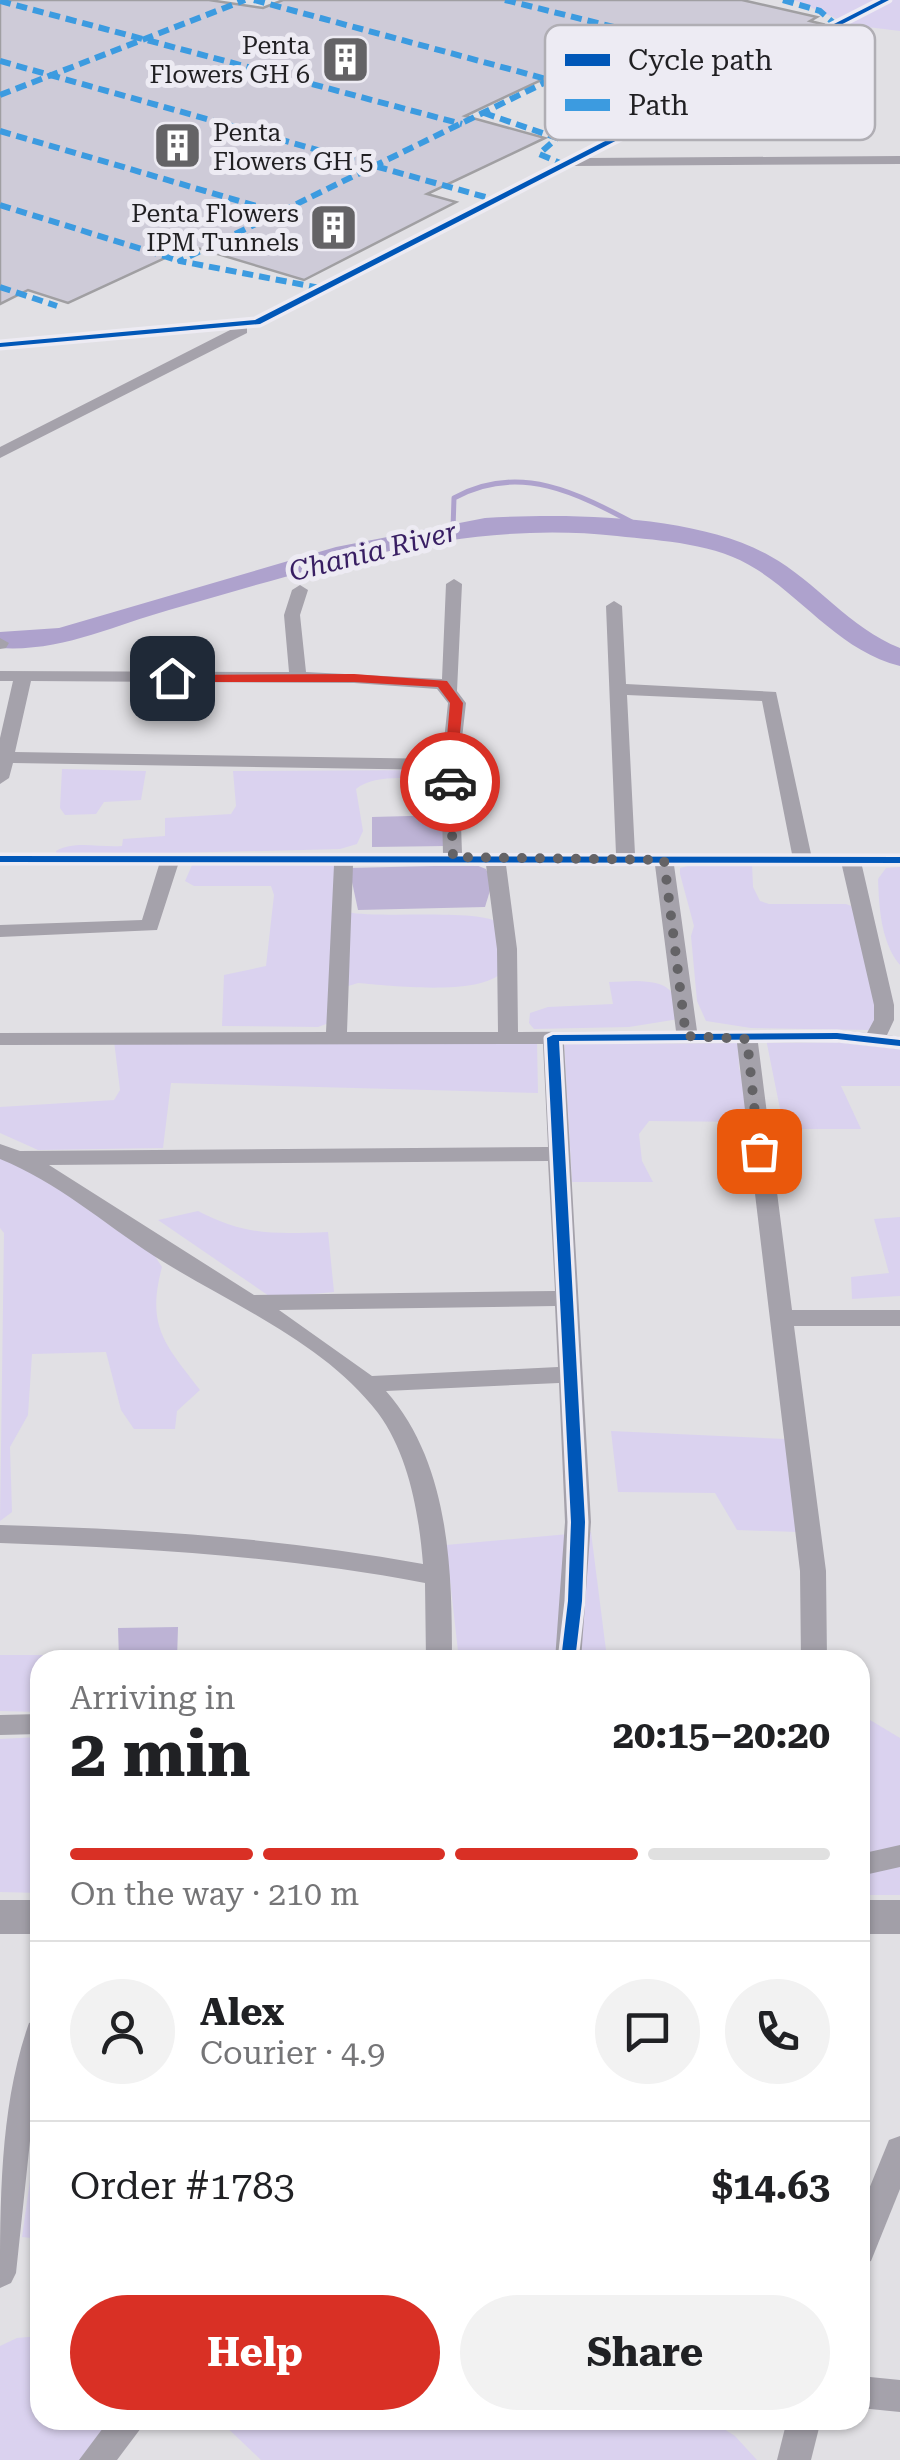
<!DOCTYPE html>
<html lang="en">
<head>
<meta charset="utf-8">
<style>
	body { margin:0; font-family:"Roboto Serif",serif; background:#f2f2f2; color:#202124; height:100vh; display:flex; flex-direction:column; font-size:38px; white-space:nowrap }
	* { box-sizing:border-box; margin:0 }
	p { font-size:32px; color:#757577 }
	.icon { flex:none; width:55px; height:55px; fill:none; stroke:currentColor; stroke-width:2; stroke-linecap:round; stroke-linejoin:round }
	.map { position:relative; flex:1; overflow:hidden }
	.drawer { position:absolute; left:30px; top:1650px; width:840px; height:780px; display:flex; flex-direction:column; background:#fff; border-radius:30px; box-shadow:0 2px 8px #0004 }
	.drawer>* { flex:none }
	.pin { position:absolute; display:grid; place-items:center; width:85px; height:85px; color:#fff; margin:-42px; border-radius:20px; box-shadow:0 5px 15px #0006 }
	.courier { position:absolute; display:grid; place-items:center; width:100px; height:100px; margin:-50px; border:8px solid #d93025; border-radius:50%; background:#fff; color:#222; box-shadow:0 2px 12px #0007 }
	.overview em { font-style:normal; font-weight:700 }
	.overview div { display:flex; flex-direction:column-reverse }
	.overview { display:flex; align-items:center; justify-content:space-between; height:170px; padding:0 40px }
	h1 { font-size:65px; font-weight:700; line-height:75px }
	.bar { display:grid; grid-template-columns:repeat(4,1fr); gap:15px 10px; align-content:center; height:120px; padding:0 40px }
	.bar i { height:12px; border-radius:8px; background:#e0e0e0 }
	.bar .active { background:#d93025 }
	.bar p { grid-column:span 4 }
	.line { display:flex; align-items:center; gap:25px; padding:0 40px; border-top:2px solid #e0e0e0 }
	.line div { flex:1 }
	.round { display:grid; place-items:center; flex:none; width:105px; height:105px; border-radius:52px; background:#f2f2f2 }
	.button { display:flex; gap:20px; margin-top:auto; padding:20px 40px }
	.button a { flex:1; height:115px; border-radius:60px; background:#d93025; color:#fff; font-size:40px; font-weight:700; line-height:115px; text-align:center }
	.button a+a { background:#f2f2f2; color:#202124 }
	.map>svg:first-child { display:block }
	.green { fill:#dad2ef }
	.forest { fill:#bdb3d5 }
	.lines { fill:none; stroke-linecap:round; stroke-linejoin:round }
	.stream { stroke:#aea2cd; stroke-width:5 }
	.river { fill:#aea2cd; fill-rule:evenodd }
	.building { fill:#cecbd8; stroke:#a09fa2; stroke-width:2.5 }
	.minor { fill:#a5a2ab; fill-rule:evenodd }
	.highway { fill:#a29fa8; fill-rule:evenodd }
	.quiet { stroke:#3c9be0; stroke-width:6; stroke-dasharray:11 6; stroke-linecap:butt }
	.cycleway-casing { stroke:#edebf3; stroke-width:7 }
	.cycleway { fill:#0057b8; fill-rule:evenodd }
	.route { fill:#d93025 }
	.done { stroke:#646366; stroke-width:10; stroke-dasharray:0 18 }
	.labels { text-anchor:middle; stroke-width:10; stroke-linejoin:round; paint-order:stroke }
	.far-poi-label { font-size:25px; fill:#201f22; stroke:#edebf3; text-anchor:end }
	.far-water-label { font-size:28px; font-style:italic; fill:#381e63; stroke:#edebf3 }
	.key { fill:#edebf3; stroke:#b0aeb4; stroke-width:2.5 }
	.key-label { font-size:28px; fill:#201f22 }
</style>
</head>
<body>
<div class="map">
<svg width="900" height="2460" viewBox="0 0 900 2460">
	<rect width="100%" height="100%" fill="#e1e0e4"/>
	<g class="green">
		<path d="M 794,0 L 900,0 L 900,31 L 851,25 Z"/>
		<path d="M 62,769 L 146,771 L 141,800 L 104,802 L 96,814 L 65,815 L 60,808 Z"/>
		<path d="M 438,770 L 444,783 C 420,778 376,773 356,789 L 363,831 L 357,844 L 340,849 L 57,856 L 56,851 C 75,840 100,848 122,846 L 123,839 L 165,836 L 165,818 L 231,814 L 236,806 L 233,771 Z"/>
		<path d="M 332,861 L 344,869 L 348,912 C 374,919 488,908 498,924 C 504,936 501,959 502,972 C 481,996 391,986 358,983 L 342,988 L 345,1017 L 318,1027 L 222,1026 L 224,975 L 266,966 L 274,895 L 271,886 L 194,886 L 185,881 L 193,863 Z"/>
		<path d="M 695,864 L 752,864 L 753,887 L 760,901 L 769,904 L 846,904 L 860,909 L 882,1014 L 871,1030 L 751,1028 L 706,1021 L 697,1001 L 691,936 L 694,926 L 680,874 L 680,868 Z"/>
		<path d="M 900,867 L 900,965 C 881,943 879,908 878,879 L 886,868 Z"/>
		<path d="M 636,981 C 668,982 673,988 685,1018 L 629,1027 L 534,1029 L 529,1023 L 530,1013 L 548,1007 L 613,1004 L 609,982 Z"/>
		<path d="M 766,1039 L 841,1039 L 900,1046 L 900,1086 L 841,1086 L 861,1129 L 784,1129 Z"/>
		<path d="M 564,1040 L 738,1040 L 739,1067 L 751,1122 L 649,1121 L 639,1134 L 642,1161 L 653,1182 L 572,1182 Z"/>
		<path d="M 114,1041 L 537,1041 L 538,1093 L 171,1083 L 163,1148 L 38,1150 L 0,1133 L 0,1107 L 114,1100 L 120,1090 Z"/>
		<path d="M 0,1153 L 147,1244 L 162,1267 C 146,1327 165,1344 200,1390 L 177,1411 L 175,1429 L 134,1429 L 121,1410 L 106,1352 L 32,1354 L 28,1415 L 10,1447 L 12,1512 L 0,1521 L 4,1233 L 0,1228 Z"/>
		<path d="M 198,1211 C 246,1236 275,1234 328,1232 L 334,1292 L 272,1298 L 158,1220 Z"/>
		<path d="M 900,1217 L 900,1296 L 852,1299 L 851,1277 L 889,1273 L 874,1219 Z"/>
		<path d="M 611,1431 L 785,1439 L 798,1532 L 737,1530 L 715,1493 L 618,1492 Z"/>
		<path d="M 591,1532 L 607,1658 L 459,1660 L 446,1545 Z"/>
		<path d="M 0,1655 L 84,1655 L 94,1660 L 40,1660 L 40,1712 L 0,1711 Z"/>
		<path d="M 860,1714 L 900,1738 L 900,1895 L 860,1895 Z"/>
		<path d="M 40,1737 L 40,1893 L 0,1892 L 0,1739 Z"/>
		<path d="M 40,2153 L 40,2239 L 22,2237 L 31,2173 Z"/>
		<path d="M 40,2336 L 40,2420 L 123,2420 L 88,2460 L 0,2460 L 0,2346 L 17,2338 Z"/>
		<path d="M 219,2420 L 710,2420 L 735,2436 L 757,2460 L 261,2460 Z"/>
	</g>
	<g class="forest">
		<path d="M 446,815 L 447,846 L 372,847 L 372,817 Z"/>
		<path d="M 476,865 L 486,869 L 492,884 L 485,907 L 358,910 L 349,868 Z"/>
		<path d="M 178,1627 L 177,1660 L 119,1660 L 118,1628 Z"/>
	</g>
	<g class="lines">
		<path class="stream" d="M 453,529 L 454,498 C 521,461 581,495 643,528"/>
		<path class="river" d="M 485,518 C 567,513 697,514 770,556 C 817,582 849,628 900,648 L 900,666 C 841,651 805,600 756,569 C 716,543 663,541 617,536 C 460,519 318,568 169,610 C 112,626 61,652 0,648 L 0,632 L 59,628 L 336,547 Z"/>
	</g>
	<path class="building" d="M 0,0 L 209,0 L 263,8 L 283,0 L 742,0 L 817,17 L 810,21 L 822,24 L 722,74 L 664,60 L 608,86 L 556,73 L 465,116 L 545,138 L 427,194 L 456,202 L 304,280 L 191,246 L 68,303 L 28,290 L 0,304 Z"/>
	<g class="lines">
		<g class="minor">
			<path d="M 877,0 L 892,0 L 587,158 L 900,156 L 900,164 L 573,166 L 262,325 L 247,327 L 247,333 L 0,458 L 0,447 L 234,328 L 0,349 L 0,341 L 254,318 Z"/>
			<path d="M 454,579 L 462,584 L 457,691 L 466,703 L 459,765 L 462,854 L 616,854 L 606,606 L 614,601 L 622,606 L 626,684 L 776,692 L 811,854 L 900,854 L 900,866 L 862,866 L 894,1005 L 894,1020 L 887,1035 L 900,1037 L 900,1049 L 837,1042 L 758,1043 L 792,1310 L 900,1310 L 900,1326 L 794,1326 L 826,1571 L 827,1660 L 801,1660 L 800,1571 L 737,1043 L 564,1044 L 591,1522 L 581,1660 L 555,1660 L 565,1522 L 559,1383 L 386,1391 C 450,1464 452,1569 452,1660 L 426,1660 L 425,1583 C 284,1556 143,1548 0,1543 L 0,1525 C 142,1529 283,1538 423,1564 C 419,1514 409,1455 378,1413 C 323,1341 228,1303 154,1256 C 103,1223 57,1182 0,1159 L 0,1144 L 20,1151 L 548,1147 L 543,1044 L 0,1045 L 0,1033 L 326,1032 L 334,865 L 178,865 L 157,930 L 0,937 L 0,925 L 142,920 L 159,865 L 0,865 L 0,853 L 443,854 L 441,770 L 13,763 L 9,778 L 0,784 L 0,738 L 13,681 L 0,681 L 0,671 L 289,672 L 284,615 L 292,590 L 300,585 L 308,590 L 300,615 L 306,672 L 442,679 L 446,584 ZM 31,681 L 354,683 L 437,689 L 448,703 L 442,759 L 15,752 ZM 627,695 L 762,701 L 792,854 L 635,854 ZM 353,865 L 486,865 L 497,949 L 498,1032 L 347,1032 ZM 506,865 L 655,865 L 676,1031 L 518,1032 L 517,949 ZM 674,865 L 842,866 L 874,1005 L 874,1020 L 867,1033 L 837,1030 L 697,1031 ZM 548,1161 L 555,1291 L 254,1295 L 49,1165 ZM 555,1306 L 558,1367 L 372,1376 L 279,1310 Z"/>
			<path d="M 0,638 L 9,643 L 6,648 L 0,649 Z"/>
			<path d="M 40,1714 L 40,1734 L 0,1735 L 0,1715 Z"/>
			<path d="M 900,1845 L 900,1867 L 860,1876 L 860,1854 Z"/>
			<path d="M 40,2019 L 40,2079 L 32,2122 L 16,2273 L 11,2283 L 0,2288 C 0,2199 0,2105 29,2023 Z"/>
			<path d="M 900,2136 L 900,2189 L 871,2261 L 860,2265 L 860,2211 L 889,2140 Z"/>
			<path d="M 860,2376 L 900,2380 L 900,2412 L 860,2408 Z"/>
			<path d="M 109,2420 L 147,2420 L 117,2460 L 79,2460 Z"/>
			<path d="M 787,2420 L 821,2420 L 811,2460 L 777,2460 Z"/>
		</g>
		<g class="highway">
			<rect x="0" y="1900" width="40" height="34"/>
			<rect x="860" y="1900" width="40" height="34"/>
		</g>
		<g class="quiet">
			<path d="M 254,0 L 550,80 L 180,261 L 320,288"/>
			<path d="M 505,0 L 690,46"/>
			<path d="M 783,0 L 820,11 L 837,26"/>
			<path d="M 0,1 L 462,124"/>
			<path d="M 0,61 L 496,200"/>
			<path d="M 0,95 L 245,0"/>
			<path d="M 484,113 L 557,138 L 539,154 L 565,165"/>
			<path d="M 0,131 L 277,212"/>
			<path d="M 0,205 L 180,261"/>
			<path d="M 0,287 L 57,306"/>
		</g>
		<defs>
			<g id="cycleway">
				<path d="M 881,0 L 889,0 L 260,324 L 0,347 L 0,343 L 255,320 Z"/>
				<path d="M 0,856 L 900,857 L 900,863 L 0,862 Z"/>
				<path d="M 837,1033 L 900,1040 L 900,1046 L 837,1039 L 559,1041 L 585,1522 L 582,1601 L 575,1660 L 561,1660 L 568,1601 L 571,1522 L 547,1038 L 553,1035 Z"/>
			</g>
		</defs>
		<use href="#cycleway" class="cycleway-casing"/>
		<use href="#cycleway" class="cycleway"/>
	</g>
	<path class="route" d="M 354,674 L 447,681 L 463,703 L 455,784 L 443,782 L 450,703 L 438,687 L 354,682 L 172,682 L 165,678 L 172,675 Z"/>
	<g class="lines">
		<path class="done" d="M 450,782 L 453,857 L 664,860 L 686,1036 L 747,1039 L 759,1151"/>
	</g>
	<defs>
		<symbol id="building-square" viewBox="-11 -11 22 22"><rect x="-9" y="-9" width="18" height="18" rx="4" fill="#646366" stroke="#edebf3"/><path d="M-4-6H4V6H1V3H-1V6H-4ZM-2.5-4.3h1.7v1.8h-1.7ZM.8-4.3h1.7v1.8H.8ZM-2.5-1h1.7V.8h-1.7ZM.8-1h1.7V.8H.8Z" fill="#fff"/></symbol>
	</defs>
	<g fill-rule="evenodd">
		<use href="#building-square" x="318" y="32" width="55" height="55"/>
		<use href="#building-square" x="150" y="118" width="55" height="55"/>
		<use href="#building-square" x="306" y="200" width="55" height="55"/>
	</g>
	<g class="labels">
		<g class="far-poi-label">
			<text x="310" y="54">Penta<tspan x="310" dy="29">Flowers GH 6</tspan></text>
			<text x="213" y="141" text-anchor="start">Penta<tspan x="213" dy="29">Flowers GH 5</tspan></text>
			<text x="299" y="222">Penta Flowers<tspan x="299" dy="29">IPM Tunnels</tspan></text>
		</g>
		<g class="far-water-label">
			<text transform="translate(373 551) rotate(-14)" y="10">Chania River</text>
		</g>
	</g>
	<rect x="545" y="25" width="330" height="115" rx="15" class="key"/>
	<rect x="565" y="54" width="45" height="12" fill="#0057b8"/>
	<rect x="565" y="99" width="45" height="12" fill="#3c9be0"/>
	<g class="key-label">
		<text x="628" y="70">Cycle path</text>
		<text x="628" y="115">Path</text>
	</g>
</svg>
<div class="pin" style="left:759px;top:1151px;background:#ea580c"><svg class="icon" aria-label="bag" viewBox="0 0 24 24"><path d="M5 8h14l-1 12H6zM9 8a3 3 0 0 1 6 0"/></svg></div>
<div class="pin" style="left:172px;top:678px;background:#1f2937"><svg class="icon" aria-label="home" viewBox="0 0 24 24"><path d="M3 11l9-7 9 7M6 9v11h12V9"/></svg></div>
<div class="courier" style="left:450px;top:782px"><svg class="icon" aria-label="car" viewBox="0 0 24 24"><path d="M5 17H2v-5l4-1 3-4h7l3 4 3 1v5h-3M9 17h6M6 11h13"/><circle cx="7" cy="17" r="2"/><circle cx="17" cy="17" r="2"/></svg></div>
<section class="drawer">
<div class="overview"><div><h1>2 min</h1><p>Arriving in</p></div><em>20:15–20:20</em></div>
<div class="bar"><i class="active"></i><i class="active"></i><i class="active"></i><i></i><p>On the way · 210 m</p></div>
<div class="line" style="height:180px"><a class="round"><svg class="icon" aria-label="person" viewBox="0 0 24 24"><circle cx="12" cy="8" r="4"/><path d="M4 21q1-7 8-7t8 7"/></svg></a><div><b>Alex</b><p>Courier · 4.9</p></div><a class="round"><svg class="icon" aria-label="chat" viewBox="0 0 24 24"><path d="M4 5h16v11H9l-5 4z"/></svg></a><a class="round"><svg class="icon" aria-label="phone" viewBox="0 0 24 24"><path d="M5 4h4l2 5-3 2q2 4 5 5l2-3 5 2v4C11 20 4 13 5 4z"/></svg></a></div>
<div class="line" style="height:130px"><div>Order #1783</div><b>$14.63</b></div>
<div class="button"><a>Help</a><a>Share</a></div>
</section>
</div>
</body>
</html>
